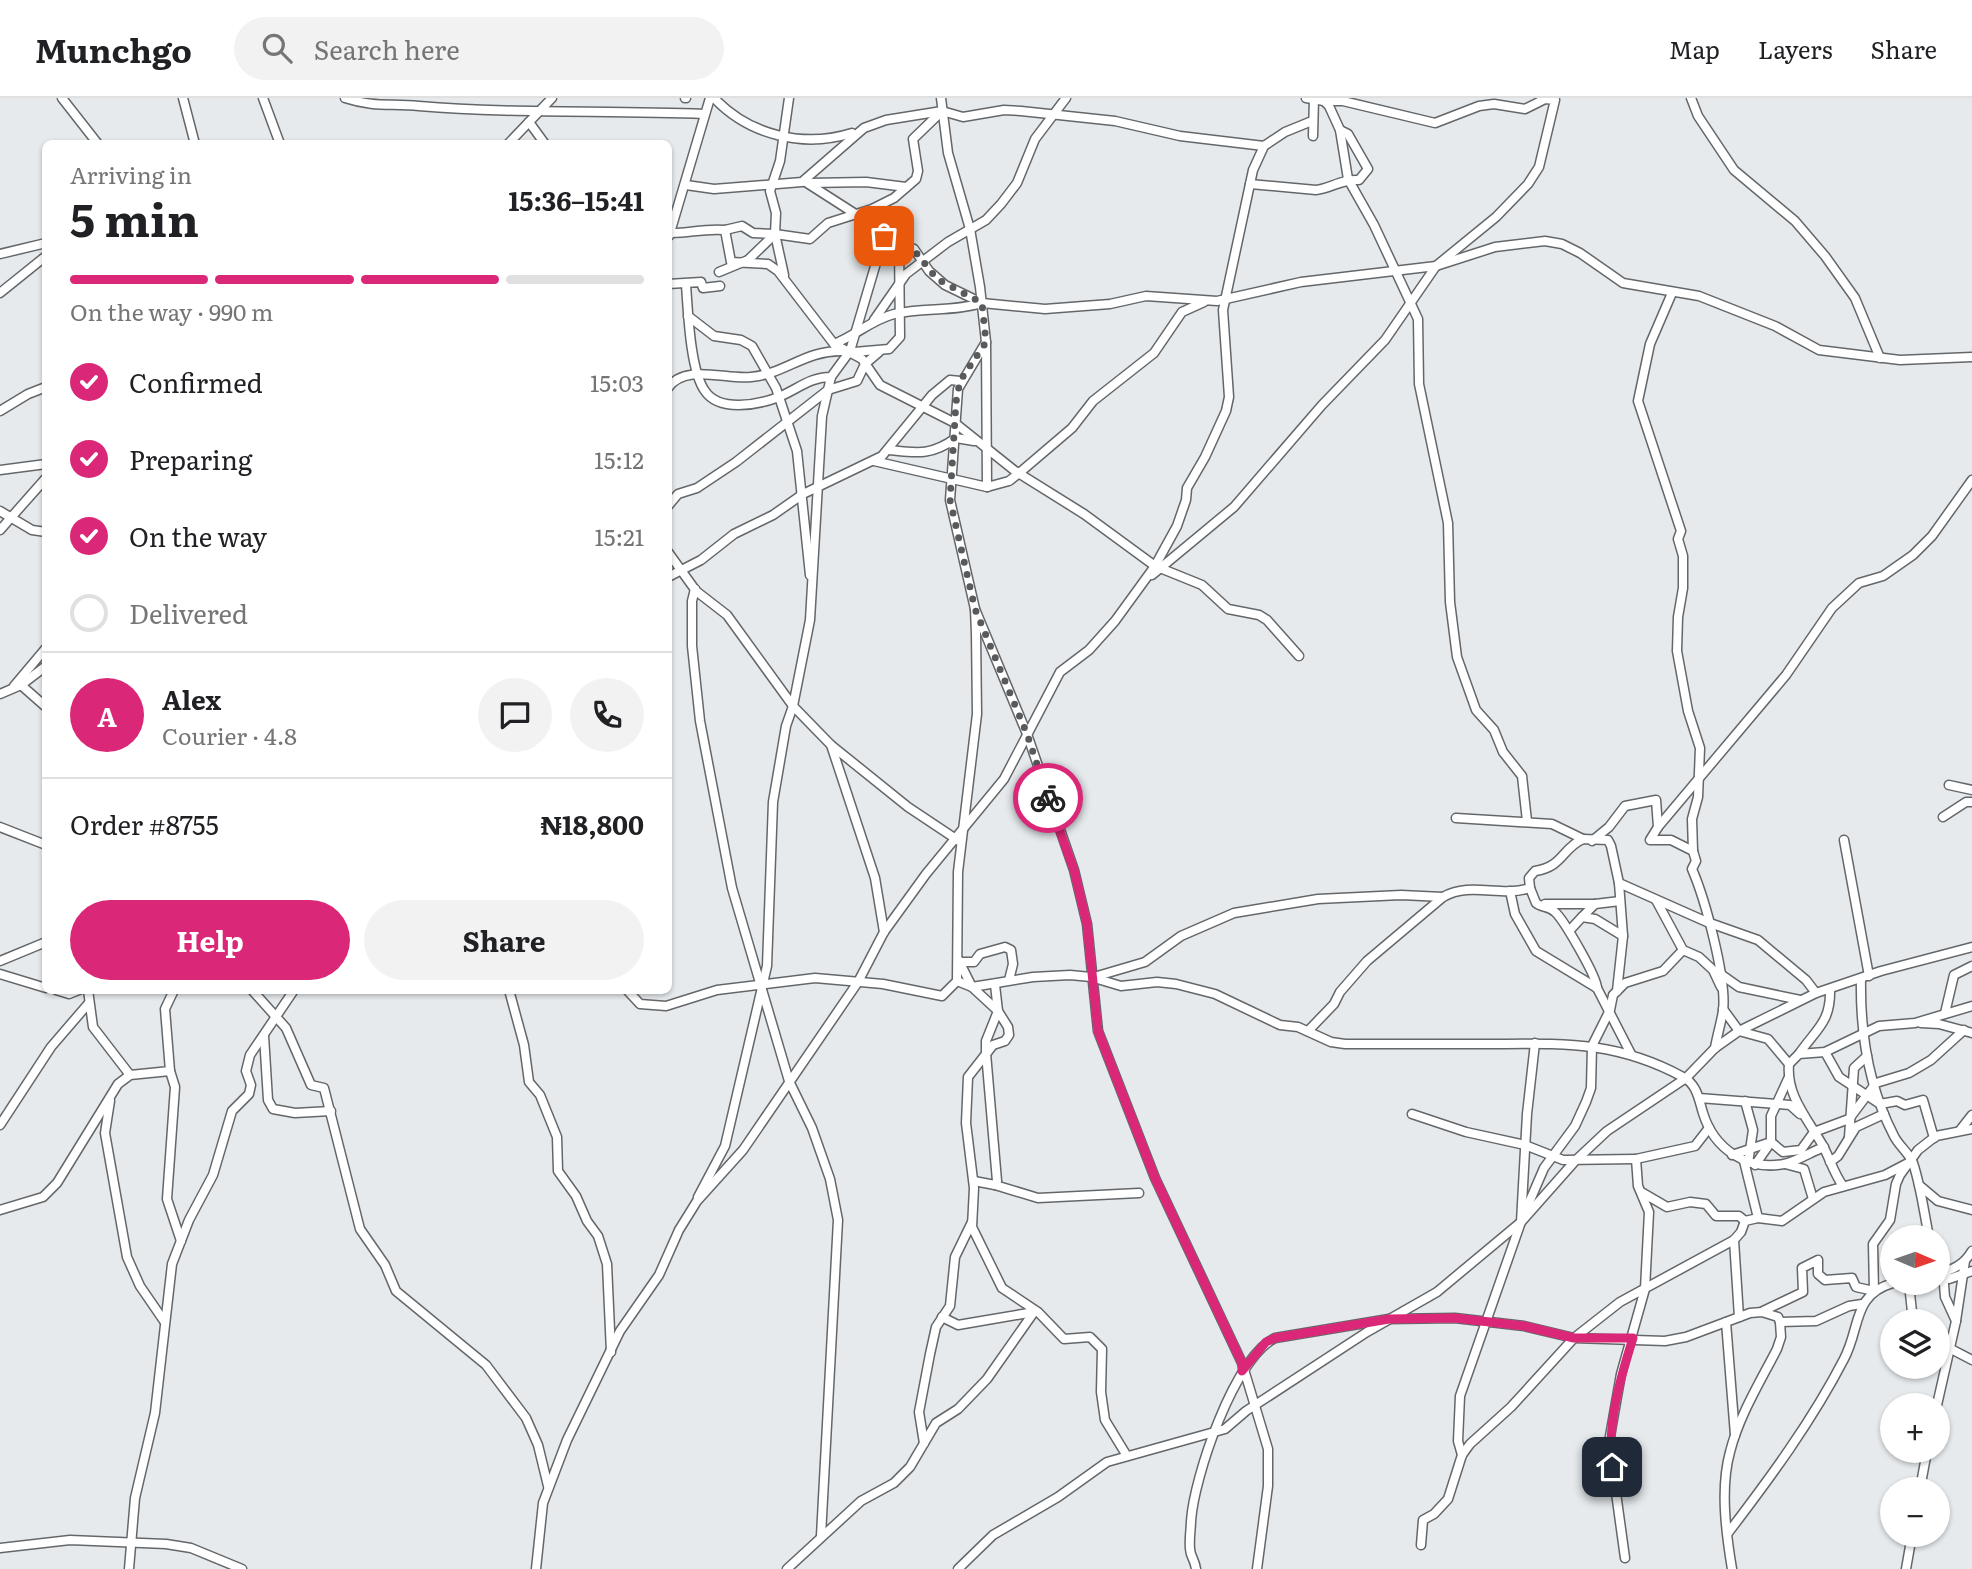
<!DOCTYPE html>
<html lang="en">
<head>
<meta charset="utf-8">
<style>
	body { margin:0; font-family:Literata,serif; background:#f2f2f2; color:#202124; height:100vh; display:flex; flex-direction:column; font-size:26px; white-space:nowrap }
	* { box-sizing:border-box; margin:0 }
	p { font-size:23px; color:#757577 }
	.icon { flex:none; width:38px; height:38px; fill:none; stroke:currentColor; stroke-width:2; stroke-linecap:round; stroke-linejoin:round }
	.map { position:relative; flex:1; overflow:hidden }
	.side { position:absolute; left:42px; top:42px; width:630px; height:854px; display:flex; flex-direction:column; background:#fff; border-radius:10px; box-shadow:0 2px 5px #0004 }
	.side>* { flex:none }
	.needle { width:46px; rotate:92deg }
	.controls { position:absolute; left:1880px; top:1127px; display:grid; gap:14px }
	.controls a { display:grid; place-items:center; width:70px; height:70px; border-radius:50%; background:#fff; box-shadow:0 2px 5px #0004; font-size:35px }
	.pin { position:absolute; display:grid; place-items:center; width:60px; height:60px; color:#fff; margin:-30px; border-radius:14px; box-shadow:0 4px 10px #0006 }
	.courier { position:absolute; display:grid; place-items:center; width:70px; height:70px; margin:-35px; border:5px solid #db2777; border-radius:50%; background:#fff; color:#222; box-shadow:0 2px 9px #0007 }
	.overview em { font-style:normal; font-weight:700 }
	.overview div { display:flex; flex-direction:column-reverse }
	.overview { display:flex; align-items:center; justify-content:space-between; height:119px; padding:0 28px }
	h1 { font-size:46px; font-weight:700; line-height:52px }
	.bar { display:grid; grid-template-columns:repeat(4,1fr); gap:10px 7px; align-content:center; height:84px; padding:0 28px }
	.bar i { height:9px; border-radius:5px; background:#e0e0e0 }
	.bar .on { background:#db2777 }
	.bar p { grid-column:span 4 }
	.line { display:flex; align-items:center; gap:18px; padding:0 28px; border-top:2px solid #e0e0e0 }
	.line div { flex:1 }
	.round { display:grid; place-items:center; flex:none; width:74px; height:74px; border-radius:37px; background:#f2f2f2 }
	ol { padding:0 28px; list-style:none }
	li { display:flex; align-items:center; gap:21px; height:77px }
	li p { margin-inline-start:auto }
	li .icon { padding:7px; border-radius:50%; background:#db2777; color:#fff; stroke-width:4 }
	li:last-child { color:#757577 }
	li i { width:38px; height:38px; border:4px solid #e0e0e0; border-radius:50% }
	.primary-button { display:flex; gap:14px; margin-top:auto; padding:14px 28px }
	.primary-button a { flex:1; height:80px; border-radius:42px; background:#db2777; color:#fff; font-size:28px; font-weight:700; line-height:80px; text-align:center }
	.primary-button a+a { background:#f2f2f2; color:#202124 }
	header { display:flex; align-items:center; gap:42px; box-sizing:border-box; height:98px; padding:0 35px; background:#fff; border-bottom:2px solid #e0e0e0 }
	header strong { font-size:33px }
	nav { display:flex; gap:38px; margin-inline-start:auto; font-size:24px }
	.search { width:490px; height:63px; background:#f2f2f2; display:flex; align-items:center; gap:18px; box-sizing:border-box; padding:0 24px; border-radius:38px; color:#757577; font-size:26px }
	.map>svg:first-child { display:block }
	.lines { fill:none; stroke-linecap:round; stroke-linejoin:round }
	.minor-casing { stroke:#64676a; stroke-width:11 }
	.minor { stroke:#fff; stroke-width:8 }
	.done { stroke:#585a5c; stroke-width:7; stroke-dasharray:0 12.6 }
	.route { stroke:#db2777; stroke-width:9 }
</style>
</head>
<body>
<header>
<strong>Munchgo</strong>
<div class="search"><svg class="icon" aria-label="search" viewBox="0 0 24 24"><circle cx="10" cy="10" r="6"/><path d="M15 15l6 6"/></svg>Search here</div>
<nav><a>Map</a><a>Layers</a><a>Share</a></nav>
</header>
<div class="map">
<svg width="1972" height="1471" viewBox="0 0 1972 1471">
	<rect width="100%" height="100%" fill="#e6eaed"/>
	<g class="lines">
		<defs>
			<g id="minor">
				<path d="M 62,0 L 98,46"/>
				<path d="M 183,0 L 195,46"/>
				<path d="M 263,0 L 280,46"/>
				<path d="M 345,0 C 376,10 390,5 419,8 C 514,16 609,12 704,16"/>
				<path d="M 685,0 L 686,0"/>
				<path d="M 714,0 C 750,38 804,50 852,35"/>
				<path d="M 1306,0 L 1324,3 L 1329,8 L 1340,32 L 1348,81 L 1374,127 L 1418,221 L 1419,286 L 1448,425 L 1450,504 L 1457,559 L 1476,612 L 1494,632 L 1503,654 L 1522,678 L 1527,723"/>
				<path d="M 1691,0 L 1698,18 L 1734,72 L 1795,123 L 1825,158 L 1855,200 L 1880,260"/>
				<path d="M 529,24 L 545,46"/>
				<path d="M 1313,38 L 1314,0"/>
				<path d="M 508,46 L 552,0"/>
				<path d="M 804,83 L 857,117 L 888,142 L 914,151 L 929,173 L 945,187 L 982,205 C 953,214 923,209 894,216 C 871,222 855,238 834,246"/>
				<path d="M 810,85 L 866,84 L 906,89"/>
				<path d="M 1250,86 L 1316,92 C 1332,90 1341,81 1359,82 L 1368,71 L 1348,36 L 1340,32"/>
				<path d="M 686,87 L 714,91 L 802,84 L 864,30 L 886,22 L 942,13 L 963,19 L 1004,12 L 1021,13 L 1115,23 L 1180,38 L 1264,48 L 1285,34 L 1312,23"/>
				<path d="M 725,132 L 742,128 L 753,135 L 775,136 L 784,177"/>
				<path d="M 668,135 C 688,136 702,130 725,132 L 731,164 L 768,166 L 778,173 L 834,246 L 862,261 L 880,287 L 955,325 L 1015,373 L 1084,416 L 1155,468 L 1202,487 L 1228,511 L 1259,517 L 1267,522 L 1299,558"/>
				<path d="M 775,136 L 776,115 L 770,93 L 780,63 L 789,0"/>
				<path d="M 669,138 L 710,0"/>
				<path d="M 0,156 L 46,145"/>
				<path d="M 719,174 L 748,162 L 775,136 L 810,141 L 828,125 L 872,111 L 894,100 L 916,81 L 918,73 L 913,41 L 942,13"/>
				<path d="M 668,186 L 701,184 L 703,190 L 720,188"/>
				<path d="M 686,187 C 688,212 690,273 705,293 C 719,314 757,307 776,300 C 796,293 808,279 831,279 L 850,253 L 884,138"/>
				<path d="M 0,195 L 46,158"/>
				<path d="M 1672,195 L 1650,246 L 1638,303 L 1681,433 L 1678,441 L 1683,458 L 1683,490 L 1678,519 L 1677,553 L 1688,613 L 1700,650 L 1698,699 L 1692,721 L 1693,753"/>
				<path d="M 982,205 L 1045,211 L 1110,206 L 1146,198 L 1217,203 L 1301,184 L 1436,168 L 1495,149 L 1545,143 L 1562,146 L 1580,155 L 1623,185 L 1699,198 L 1775,228 L 1819,252 L 1900,262 L 1972,259"/>
				<path d="M 688,218 L 714,238 L 741,242 L 752,248 L 776,290 L 797,353 L 810,477"/>
				<path d="M 874,222 L 906,176 L 948,144 L 986,122 L 1001,106 L 1017,85 L 1035,41 L 1066,0"/>
				<path d="M 854,254 L 889,251 L 900,239 L 899,146"/>
				<path d="M 668,290 C 685,265 726,282 751,279 C 785,276 805,252 843,253"/>
				<path d="M 0,313 L 28,296 L 46,289"/>
				<path d="M 889,352 C 917,355 931,358 956,340 L 974,343"/>
				<path d="M 874,363 L 987,389 L 986,244 L 980,189 L 970,131 L 948,55 L 941,0"/>
				<path d="M 0,372 L 46,366"/>
				<path d="M 987,389 L 1009,383 L 1018,376 L 1072,330 L 1093,303 L 1154,255 L 1182,214 L 1204,204"/>
				<path d="M 668,408 L 678,396 L 697,390 L 736,364 L 828,292 L 857,283 L 865,266 L 879,254"/>
				<path d="M 0,413 L 32,432 L 46,434"/>
				<path d="M 0,432 L 46,380"/>
				<path d="M 668,454 L 696,493 L 727,517 L 793,608 L 831,647 L 908,709 L 959,743"/>
				<path d="M 1152,477 L 1234,409 L 1322,307 L 1385,242 L 1436,168 L 1496,119 L 1528,86 L 1539,69 L 1555,2 L 1545,1 L 1525,11 L 1494,6 L 1479,8 L 1435,25 L 1343,3 L 1324,3"/>
				<path d="M 668,479 L 701,462 L 734,436 L 773,417 L 803,396 L 882,358 L 932,297 L 950,282 L 960,283"/>
				<path d="M 695,491 L 692,503 L 692,548 L 700,623 L 732,790 L 789,983 L 812,1030 L 830,1081 L 838,1122 L 821,1438"/>
				<path d="M 975,511 L 1027,636 L 1074,772 L 1087,826 L 1098,933 L 1155,1080 L 1242,1265 L 1268,1351 L 1268,1388 L 1257,1471"/>
				<path d="M 21,587 L 46,609"/>
				<path d="M 14,588 L 46,550"/>
				<path d="M 0,596 L 21,587 L 46,568"/>
				<path d="M 831,647 L 875,780 L 884,834"/>
				<path d="M 1949,687 L 1972,692"/>
				<path d="M 1943,719 L 1966,704 L 1972,704"/>
				<path d="M 1456,720 L 1552,726 L 1583,741"/>
				<path d="M 0,729 L 46,747"/>
				<path d="M 1658,729 L 1786,577 L 1832,510 L 1859,485 L 1883,478 L 1913,457 L 1932,438 L 1972,382"/>
				<path d="M 1844,742 L 1869,878"/>
				<path d="M 1592,743 L 1609,729 L 1625,708 L 1656,702 L 1658,729 L 1650,742 L 1671,742 L 1693,753 L 1696,763 L 1692,771 C 1705,801 1727,881 1723,913 C 1721,925 1717,938 1715,950"/>
				<path d="M 1619,785 L 1707,824 L 1758,842 L 1806,882 L 1816,895"/>
				<path d="M 1530,790 L 1536,805 C 1542,810 1549,808 1555,814 C 1564,822 1597,879 1597,890"/>
				<path d="M 1510,793 L 1515,816 L 1536,853 L 1597,890 L 1631,956"/>
				<path d="M 1656,802 L 1683,852 L 1699,859 L 1713,872 L 1721,889"/>
				<path d="M 1545,806 L 1595,806"/>
				<path d="M 1582,819 L 1595,806 L 1620,803"/>
				<path d="M 1570,832 L 1582,819 L 1595,821 L 1623,838"/>
				<path d="M 958,861 L 972,889 L 998,913 L 986,943 L 986,955 L 997,1083 L 995,1087 L 974,1083"/>
				<path d="M 0,863 L 46,844"/>
				<path d="M 961,864 L 974,864 L 980,856 L 1005,849 L 1011,852 L 1013,866 L 1009,882"/>
				<path d="M 0,876 L 46,890"/>
				<path d="M 1722,877 L 1739,889 L 1800,902"/>
				<path d="M 1094,879 L 1145,864 L 1181,838 L 1234,815 L 1318,801 L 1401,797 L 1443,799"/>
				<path d="M 1861,881 C 1860,936 1869,990 1894,1038 C 1899,1048 1909,1055 1913,1065 C 1921,1089 1924,1115 1929,1139"/>
				<path d="M 957,883 L 972,889 L 1033,879 L 1070,877 L 1091,879 L 1121,888 L 1157,884 L 1176,886 L 1215,896 L 1280,927 L 1298,929 L 1331,944 L 1345,946 C 1391,946 1436,946 1482,946 C 1558,946 1613,941 1683,979 C 1697,986 1699,1002 1703,1015 C 1714,1051 1747,1073 1784,1066 C 1797,1063 1811,1054 1824,1049"/>
				<path d="M 995,887 L 998,913 L 1008,929 L 1009,937 L 1005,943 L 993,947 L 968,979 L 966,1025 L 974,1090 L 972,1129 L 1002,1190 L 1038,1214 L 1064,1241 L 1090,1239 L 1102,1251 L 1101,1294 L 1105,1322 L 1127,1358"/>
				<path d="M 56,892 L 69,896 L 79,892"/>
				<path d="M 88,892 L 93,929 L 130,977"/>
				<path d="M 252,892 L 286,930 L 311,987 L 324,990 L 360,1131 L 385,1167 L 396,1193 L 486,1267 L 526,1320 L 538,1347 L 548,1388"/>
				<path d="M 509,892 L 524,947 L 529,984 L 540,997 L 557,1039 L 558,1073 L 576,1098 L 587,1123 L 598,1138 L 607,1166 L 611,1254"/>
				<path d="M 627,892 L 640,906 L 666,908 L 717,892 L 815,880 L 883,886 L 942,898 L 957,883 L 958,774 L 977,616 L 976,535 L 975,511 L 950,402 L 958,291 L 986,244"/>
				<path d="M 1723,911 L 1739,933 L 1768,941 L 1789,966 C 1786,998 1808,1021 1823,1048 C 1830,1061 1834,1076 1843,1088"/>
				<path d="M 1945,915 L 1954,877 L 1972,868"/>
				<path d="M 1921,925 L 1939,926 L 1972,935"/>
				<path d="M 1308,933 L 1334,906 L 1340,894 L 1367,863 L 1443,799 C 1471,783 1501,800 1530,790 L 1529,780 L 1535,773 C 1563,769 1562,750 1583,741 L 1608,742 L 1611,748 L 1619,785 L 1623,838 L 1617,893"/>
				<path d="M 264,938 L 268,1002 L 273,1011 L 295,1015 L 331,1013"/>
				<path d="M 1825,954 L 1839,979 L 1880,1006 L 1897,1003 L 1905,1007 L 1923,1002 L 1934,1040"/>
				<path d="M 1799,956 C 1817,930 1831,924 1830,891"/>
				<path d="M 1789,966 L 1799,956 L 1825,954 L 1879,928 L 1915,925 L 1972,908"/>
				<path d="M 170,973 L 175,989 L 167,1101 L 181,1143"/>
				<path d="M 1699,1000 L 1790,1007 L 1800,1016"/>
				<path d="M 110,1003 L 105,1035 L 127,1159 L 140,1188 L 164,1223"/>
				<path d="M 1745,1003 L 1753,1032 L 1748,1065"/>
				<path d="M 1412,1016 L 1466,1034 L 1525,1047 L 1563,1062 L 1636,1061"/>
				<path d="M 0,1027 L 51,949 L 88,906"/>
				<path d="M 1961,1031 L 1972,1017"/>
				<path d="M 1849,1039 L 1854,970 L 1867,958"/>
				<path d="M 1732,1057 L 1771,1044 L 1783,1054 L 1801,1052 L 1814,1034 L 1849,1021 L 1876,985 L 1909,975 L 1931,962 L 1964,932"/>
				<path d="M 1830,1064 L 1838,1058 L 1856,1029 L 1884,1016"/>
				<path d="M 1785,1066 L 1804,1071 L 1813,1101"/>
				<path d="M 1755,1067 L 1771,1044 L 1771,1018 L 1788,981"/>
				<path d="M 995,1087 L 1038,1100 L 1139,1095"/>
				<path d="M 1919,1087 L 1938,1103 L 1972,1112"/>
				<path d="M 1643,1095 L 1667,1109 L 1690,1104 L 1706,1106 L 1716,1118 L 1739,1118 L 1745,1123"/>
				<path d="M 698,1099 L 725,1048 L 767,868 L 773,704 L 786,628 L 793,608 L 810,522 L 822,318 L 831,279"/>
				<path d="M 0,1112 L 43,1099 L 57,1085 L 118,986 L 130,977 L 170,973 L 165,911 L 174,892"/>
				<path d="M 1525,1114 L 1544,1070 L 1575,1028 L 1586,1004 L 1591,990 L 1592,948 L 1610,912 L 1613,897 L 1625,885 L 1663,873 L 1683,852"/>
				<path d="M 1758,1120 L 1782,1123 L 1824,1094 L 1885,1077 L 1910,1064"/>
				<path d="M 1734,1142 L 1739,1219"/>
				<path d="M 1943,1174 L 1949,1181 L 1972,1173"/>
				<path d="M 1937,1175 C 1952,1173 1964,1167 1972,1153"/>
				<path d="M 1909,1186 L 1912,1214 L 1920,1223"/>
				<path d="M 1874,1193 L 1873,1146 L 1890,1122 L 1896,1086 L 1900,1077 L 1918,1052 L 1936,1038 L 1972,1031"/>
				<path d="M 1763,1213 L 1803,1194 L 1802,1170 L 1818,1162 L 1818,1176 L 1825,1182 L 1852,1180 L 1856,1189 L 1874,1193"/>
				<path d="M 942,1219 L 958,1227 L 1034,1214"/>
				<path d="M 1956,1223 L 1965,1163"/>
				<path d="M 1726,1224 L 1735,1337"/>
				<path d="M 1951,1251 L 1972,1262"/>
				<path d="M 1937,1307 L 1956,1223 L 1945,1199 L 1943,1174 L 1937,1158"/>
				<path d="M 924,1345 L 919,1314 L 930,1256 L 936,1229 L 950,1208 L 955,1159 L 972,1124"/>
				<path d="M 1462,1357 L 1458,1343 L 1460,1298 L 1521,1124 L 1527,1016 L 1535,945"/>
				<path d="M 1920,1391 L 1927,1353"/>
				<path d="M 1728,1435 C 1770,1380 1812,1323 1844,1261 C 1861,1229 1852,1197 1893,1185"/>
				<path d="M 1421,1447 L 1423,1422 L 1434,1416 L 1448,1401 L 1462,1357 L 1470,1346 L 1511,1309 L 1574,1240 L 1620,1204 L 1734,1142 L 1741,1134 L 1745,1123 L 1758,1120 L 1744,1063"/>
				<path d="M 0,1450 L 70,1442 L 166,1446 L 191,1450 L 242,1471"/>
				<path d="M 1625,1460 L 1609,1344 L 1621,1276 L 1645,1191 L 1649,1114 L 1638,1088 L 1636,1061 L 1695,1048 L 1709,1030"/>
				<path d="M 129,1471 L 135,1400 L 155,1315 L 172,1166 L 189,1122 L 213,1077 L 232,1013 L 249,996 L 251,987 L 246,973 L 250,957 L 294,892"/>
				<path d="M 536,1471 L 543,1405 L 567,1342 L 620,1233 L 659,1177 L 679,1132 L 697,1103 L 743,1052 L 858,884 L 884,834 L 926,776 L 1004,681 L 1060,574 L 1089,552 L 1115,523 L 1155,468 L 1177,428 L 1186,402 L 1187,390 L 1205,359 L 1226,313 L 1229,299 L 1223,212 L 1253,72 L 1264,48"/>
				<path d="M 787,1471 L 861,1403 L 894,1385 L 910,1369 L 936,1325 L 958,1311 L 987,1281 L 1034,1214"/>
				<path d="M 958,1471 L 993,1437 L 1058,1399 L 1107,1364 L 1225,1331 L 1246,1313 L 1367,1234 L 1437,1194 L 1521,1124 L 1575,1063 L 1607,1033 L 1686,980 L 1715,950 L 1739,933 L 1816,895 L 1881,873 L 1972,849"/>
				<path d="M 1196,1471 C 1195,1464 1193,1462 1191,1456 C 1188,1447 1191,1432 1191,1423 C 1194,1379 1234,1260 1275,1240 L 1389,1221 L 1455,1220 L 1524,1228 L 1574,1240 L 1665,1243 L 1686,1239 L 1750,1215 L 1762,1214 L 1778,1219 L 1780,1224 L 1816,1223 L 1849,1208 L 1862,1206"/>
				<path d="M 1732,1471 C 1726,1435 1720,1390 1730,1354 C 1739,1318 1760,1284 1777,1251 L 1781,1239 L 1780,1224"/>
				<path d="M 1906,1471 L 1912,1437"/>
			</g>
		</defs>
		<use href="#minor" class="minor-casing"/>
		<use href="#minor" class="minor"/>
	</g>
	<g class="lines">
		<path class="done" d="M 884,138 L 914,152 L 937,181 L 982,205 L 986,244 L 960,283 L 956,304 L 950,402 L 975,511 L 1027,636 L 1048,700"/>
		<path class="route" d="M 1048,700 L 1074,772 L 1087,826 L 1098,933 L 1155,1080 L 1242,1265 L 1242,1273 L 1266,1244 L 1275,1240 L 1389,1221 L 1455,1220 L 1524,1228 L 1574,1240 L 1633,1240 C 1620,1281 1607,1326 1612,1369"/>
	</g>
</svg>
<div class="controls">
<a><svg class="needle" viewBox="-14 -14 28 28"><path d="M0-13l5 13h-10z" fill="#e53935"/><path d="M0 13l5-13h-10z" fill="#757577"/></svg></a>
<a><svg class="icon" aria-label="layers" viewBox="0 0 24 24"><path d="M12 4l9 5-9 5-9-5zM3 14l9 5 9-5"/></svg></a>
<a>+</a>
<a>−</a>
</div>
<div class="pin" style="left:884px;top:138px;background:#ea580c"><svg class="icon" aria-label="bag" viewBox="0 0 24 24"><path d="M5 8h14l-1 12H6zM9 8a3 3 0 0 1 6 0"/></svg></div>
<div class="pin" style="left:1612px;top:1369px;background:#1f2937"><svg class="icon" aria-label="home" viewBox="0 0 24 24"><path d="M3 11l9-7 9 7M6 9v11h12V9"/></svg></div>
<div class="courier" style="left:1048px;top:700px"><svg class="icon" aria-label="bike" viewBox="0 0 24 24"><circle cx="6" cy="16" r="4"/><circle cx="18" cy="16" r="4"/><path d="M6 16l4-8h5l3 8M10 8l3 8H6M13 5h3"/></svg></div>
<section class="side">
<div class="overview"><div><h1>5 min</h1><p>Arriving in</p></div><em>15:36–15:41</em></div>
<div class="bar"><i class="on"></i><i class="on"></i><i class="on"></i><i></i><p>On the way · 990 m</p></div>
<ol>
<li><svg class="icon" aria-label="check" viewBox="0 0 24 24"><path d="M5 12l5 5 9-10"/></svg>Confirmed<p>15:03</p></li>
<li><svg class="icon" aria-label="check" viewBox="0 0 24 24"><path d="M5 12l5 5 9-10"/></svg>Preparing<p>15:12</p></li>
<li><svg class="icon" aria-label="check" viewBox="0 0 24 24"><path d="M5 12l5 5 9-10"/></svg>On the way<p>15:21</p></li>
<li><i></i>Delivered</li>
</ol>
<div class="line" style="height:126px"><b class="round" style="background:#db2777;color:#fff">A</b><div><b>Alex</b><p>Courier · 4.8</p></div><a class="round"><svg class="icon" aria-label="chat" viewBox="0 0 24 24"><path d="M4 5h16v11H9l-5 4z"/></svg></a><a class="round"><svg class="icon" aria-label="phone" viewBox="0 0 24 24"><path d="M5 4h4l2 5-3 2q2 4 5 5l2-3 5 2v4C11 20 4 13 5 4z"/></svg></a></div>
<div class="line" style="height:91px"><div>Order #8755</div><b>₦18,800</b></div>
<div class="primary-button"><a>Help</a><a>Share</a></div>
</section>
</div>
</body>
</html>
